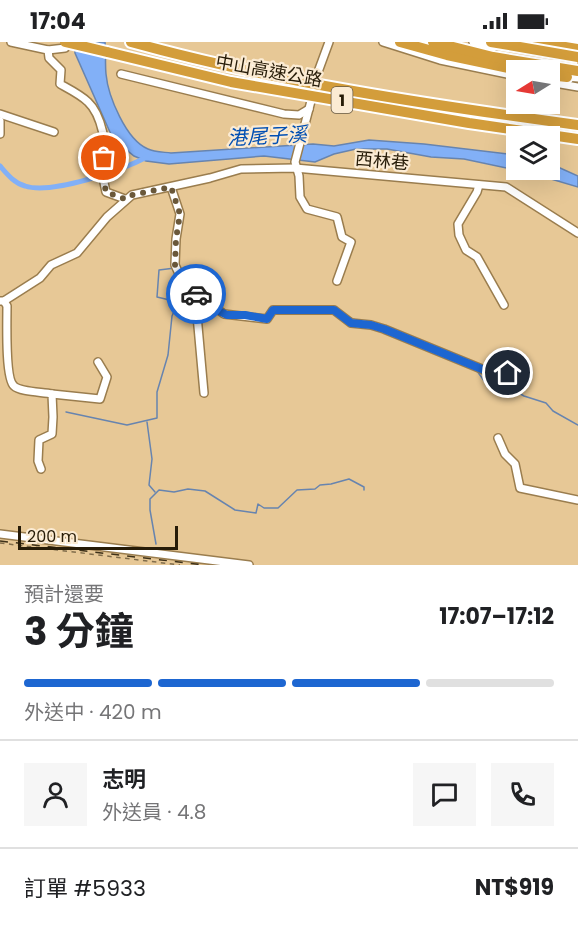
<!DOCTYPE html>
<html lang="zh-TW">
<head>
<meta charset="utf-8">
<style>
	body { margin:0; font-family:Poppins,"Noto Sans TC",sans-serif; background:#f6f6f6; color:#202124; height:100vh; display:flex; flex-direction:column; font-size:22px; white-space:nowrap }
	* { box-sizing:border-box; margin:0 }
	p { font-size:20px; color:#757577 }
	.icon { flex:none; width:33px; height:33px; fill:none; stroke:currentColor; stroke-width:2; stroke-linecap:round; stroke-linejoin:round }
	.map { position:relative; height:523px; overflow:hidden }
	.side { display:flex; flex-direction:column; background:#fff; flex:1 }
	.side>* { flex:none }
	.needle { width:39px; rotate:259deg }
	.controls { position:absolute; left:506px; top:18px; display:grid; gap:12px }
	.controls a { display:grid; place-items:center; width:54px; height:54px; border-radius:0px; background:#fff; box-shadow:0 6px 24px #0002; font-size:30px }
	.scale { position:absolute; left:18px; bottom:15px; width:160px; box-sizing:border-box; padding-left:6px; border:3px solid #271c08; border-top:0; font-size:16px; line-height:21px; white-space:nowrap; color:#271c08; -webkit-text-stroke:4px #fbebd3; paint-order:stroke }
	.pin { position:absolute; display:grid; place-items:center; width:51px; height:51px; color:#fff; margin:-26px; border:3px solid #fff; border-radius:50%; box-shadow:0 2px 6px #0007 }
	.courier { position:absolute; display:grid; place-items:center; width:60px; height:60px; margin:-30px; border:4px solid #1d66d1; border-radius:50%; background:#fff; color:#222; box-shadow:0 2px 8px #0007 }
	.head em { font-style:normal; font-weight:700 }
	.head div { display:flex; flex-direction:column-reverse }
	.head { display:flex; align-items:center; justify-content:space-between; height:102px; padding:0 24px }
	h1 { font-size:39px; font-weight:700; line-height:45px }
	.bar { display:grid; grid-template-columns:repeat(4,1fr); gap:9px 6px; align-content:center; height:72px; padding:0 24px }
	.bar i { height:8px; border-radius:4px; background:#e0e0e0 }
	.bar .on { background:#1d66d1 }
	.bar p { grid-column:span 4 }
	.line { display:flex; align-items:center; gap:15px; padding:0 24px; border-top:2px solid #e0e0e0 }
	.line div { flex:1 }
	.round { display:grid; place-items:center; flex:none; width:63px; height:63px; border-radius:0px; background:#f6f6f6 }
	.status { display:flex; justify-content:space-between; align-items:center; height:42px; padding:0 30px; background:#fff; direction:ltr }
	.status svg { height:16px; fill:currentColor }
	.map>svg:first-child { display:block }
	.water { fill:#82b0f7; stroke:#6784af; stroke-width:1.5 }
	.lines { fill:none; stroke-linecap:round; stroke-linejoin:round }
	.stream { stroke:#6784af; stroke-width:1.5 }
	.canal { stroke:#82b0f7; stroke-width:5 }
	.minor-casing { stroke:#9a7d4e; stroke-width:10 }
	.highway-casing { stroke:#fff; stroke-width:14 }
	.path { stroke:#816d4b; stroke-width:1.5; stroke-dasharray:4.5 4.5; stroke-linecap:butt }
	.minor { stroke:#fff; stroke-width:7 }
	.highway { stroke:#d39d3b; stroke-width:10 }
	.rail { stroke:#3e3119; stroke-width:1.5; stroke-dasharray:8 8; stroke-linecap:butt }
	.highway-bridge-casing { stroke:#fff; stroke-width:14; stroke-linecap:butt }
	.highway-bridge { stroke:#d39d3b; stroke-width:10 }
	.done { stroke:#6a583a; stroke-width:6; stroke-dasharray:0 10.8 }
	.route { stroke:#1d66d1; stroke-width:8 }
	.labels { text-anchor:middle; stroke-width:4.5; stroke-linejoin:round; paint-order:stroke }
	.shield { fill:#fbebd3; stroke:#675a45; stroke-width:1.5 }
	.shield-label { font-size:16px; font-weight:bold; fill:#271c08 }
	.street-label { font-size:18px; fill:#271c08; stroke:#fbebd3 }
	.water-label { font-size:20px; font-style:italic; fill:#014fb3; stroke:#fbebd3 }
</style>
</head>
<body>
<div class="status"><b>17:04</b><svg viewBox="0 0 49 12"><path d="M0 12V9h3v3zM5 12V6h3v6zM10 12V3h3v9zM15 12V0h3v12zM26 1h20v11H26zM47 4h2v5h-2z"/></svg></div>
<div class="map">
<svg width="578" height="523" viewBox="0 0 578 523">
	<rect width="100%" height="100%" fill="#e7c896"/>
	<path class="water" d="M 74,0 L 105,0 C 106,11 105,22 106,32 C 108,54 126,98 148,107 C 154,110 163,110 171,111 L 313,102 L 334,104 L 369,98 L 424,102 L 516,113 L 516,128 L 549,128 L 549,121 L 578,134 L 578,145 L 534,132 L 464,117 L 431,115 L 387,107 L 356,107 L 334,112 L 315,120 L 264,114 L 169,122 L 146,119 L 134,114 L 113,97 L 75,11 Z"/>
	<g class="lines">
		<g class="stream">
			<path d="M 348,275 L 358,279"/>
			<path d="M 477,329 L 485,340 L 500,340 L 524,354 L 546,361 L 553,369 L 578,383"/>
			<path d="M 66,370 L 127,383 L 157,376 L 157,350 L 168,313 L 172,274 L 178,260 L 157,255 L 159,228 L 175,226"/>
			<path d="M 147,380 L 152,417 L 149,443 L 155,450"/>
			<path d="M 156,502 L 150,468 L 150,457 L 159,448 L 174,450 L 188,447 L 205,449 L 235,468 L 256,471 L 258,462 L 264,466 L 278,466 L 297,448 L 315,447 L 320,443 L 331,442 L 349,437 L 364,445 L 364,448"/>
		</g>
		<path class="canal" d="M 0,124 C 7,132 14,141 25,144 C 52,153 122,128 147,115"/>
		<defs>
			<g id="minor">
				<path d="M 11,0 L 48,8 L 49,16 L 61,28 L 60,42 C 69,47 81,53 88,60 C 100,71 111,108 100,121 L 106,150 L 125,157"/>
				<path d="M 383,0 L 440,18 L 516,34"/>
				<path d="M 473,0 L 494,5"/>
				<path d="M 48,8 L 65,6 L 66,0"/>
				<path d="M 318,30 L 329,0"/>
				<path d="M 121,32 L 284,72 L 299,73 L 309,67"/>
				<path d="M 567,35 L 578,36"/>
				<path d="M 549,40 L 578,45"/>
				<path d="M 311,59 L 295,120 L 299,134 L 300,155 L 307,167 L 337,175 L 342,195 L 351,200 L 337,239"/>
				<path d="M 0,72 L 54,90"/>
				<path d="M 0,79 L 0,92"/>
				<path d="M 479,143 L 477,150 L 458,182 L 459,193 L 466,208 L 477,215 L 504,263"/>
				<path d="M 171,145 L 180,172 L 176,197 L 175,223 L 180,234 L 192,249 L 224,272 L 267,277 L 273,268 L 334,268 L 351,281 L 371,283 L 384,287 L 489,330 L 508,331"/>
				<path d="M 195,251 L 204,351"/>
				<path d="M 0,259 L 4,259 L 40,236 L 51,223 L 77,211 L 107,175 L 132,153 L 210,136 L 241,127 L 295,126 L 506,145 L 578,191"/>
				<path d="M 4,259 L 7,264 C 7,277 5,337 14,344 C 20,350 43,350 52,352 L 53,375 L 52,392 L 39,398 L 38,419 L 41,427"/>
				<path d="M 52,352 L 100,357 L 107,335 L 98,320"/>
				<path d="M 498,396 L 505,412 L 515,422 L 520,446 L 578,458"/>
				<path d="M 0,492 L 249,523"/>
			</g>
			<g id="highway">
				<path d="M 131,0 C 275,40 430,63 578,83"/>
				<path d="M 400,0 L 447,13 L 517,28"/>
				<path d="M 433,0 L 493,15 L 578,29"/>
				<path d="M 534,0 L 578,7"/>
				<path d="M 107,10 L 231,40 L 469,81 L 578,97"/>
				<path d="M 549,33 L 567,35"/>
			</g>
		</defs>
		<use href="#minor" class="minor-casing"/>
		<use href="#highway" class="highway-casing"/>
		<path class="path" d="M 0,501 L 180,523"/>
		<use href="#minor" class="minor"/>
		<use href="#highway" class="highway"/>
		<path class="rail" d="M 0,499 L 204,523"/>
		<defs>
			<g id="highway-bridge">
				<path d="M 65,0 L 107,10"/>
				<path d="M 491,0 L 578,15"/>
			</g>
		</defs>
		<use href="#highway-bridge" class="highway-bridge-casing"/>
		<use href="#highway-bridge" class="highway-bridge"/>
	</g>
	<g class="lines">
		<path class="done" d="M 104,116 L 100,121 L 106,150 L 125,157 L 132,153 L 171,145 L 180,172 L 176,197 L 175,223 L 180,234 L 196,252"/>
		<path class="route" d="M 196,252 L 215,267 L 227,273 L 245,273 L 267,277 L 273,268 L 334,268 L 351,281 L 371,283 L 384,287 L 489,330 L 508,331"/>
	</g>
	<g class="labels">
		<rect class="shield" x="331.5" y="45" width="21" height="26" rx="4.5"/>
		<g class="shield-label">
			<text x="342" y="64">1</text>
		</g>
		<g class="street-label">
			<text transform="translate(269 29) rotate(10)" y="6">中山高速公路</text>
			<text transform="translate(382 119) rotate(5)" y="6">西林巷</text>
		</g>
		<g class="water-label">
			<text transform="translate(267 94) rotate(-3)" y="7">港尾子溪</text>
		</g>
	</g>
</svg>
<div class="controls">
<a><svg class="needle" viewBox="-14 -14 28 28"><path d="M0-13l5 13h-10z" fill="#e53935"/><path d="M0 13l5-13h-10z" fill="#757577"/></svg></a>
<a><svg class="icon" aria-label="layers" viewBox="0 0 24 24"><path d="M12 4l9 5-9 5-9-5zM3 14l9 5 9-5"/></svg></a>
</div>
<div class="scale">200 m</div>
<div class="pin" style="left:104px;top:116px;background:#ea580c"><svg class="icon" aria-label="bag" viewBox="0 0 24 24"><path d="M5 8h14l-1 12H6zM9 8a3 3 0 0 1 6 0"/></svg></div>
<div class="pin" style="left:508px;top:331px;background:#1f2937"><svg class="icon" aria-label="home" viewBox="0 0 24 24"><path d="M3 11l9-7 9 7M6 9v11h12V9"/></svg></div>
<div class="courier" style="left:196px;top:252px"><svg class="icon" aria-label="car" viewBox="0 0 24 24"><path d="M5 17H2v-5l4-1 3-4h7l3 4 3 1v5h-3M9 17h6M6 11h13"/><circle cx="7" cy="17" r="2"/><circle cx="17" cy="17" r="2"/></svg></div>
</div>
<section class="side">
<div class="head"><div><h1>3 分鐘</h1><p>預計還要</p></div><em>17:07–17:12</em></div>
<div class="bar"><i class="on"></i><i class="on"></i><i class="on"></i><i></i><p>外送中 · 420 m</p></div>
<div class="line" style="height:108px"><a class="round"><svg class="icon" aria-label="person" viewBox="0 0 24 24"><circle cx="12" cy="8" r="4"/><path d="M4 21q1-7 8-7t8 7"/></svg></a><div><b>志明</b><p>外送員 · 4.8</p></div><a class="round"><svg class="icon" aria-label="chat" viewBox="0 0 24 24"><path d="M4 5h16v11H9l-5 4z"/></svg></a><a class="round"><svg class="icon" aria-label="phone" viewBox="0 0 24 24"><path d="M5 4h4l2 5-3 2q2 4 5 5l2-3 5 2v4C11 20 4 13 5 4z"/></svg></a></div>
<div class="line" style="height:78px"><div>訂單 #5933</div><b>NT$919</b></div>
</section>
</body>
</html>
